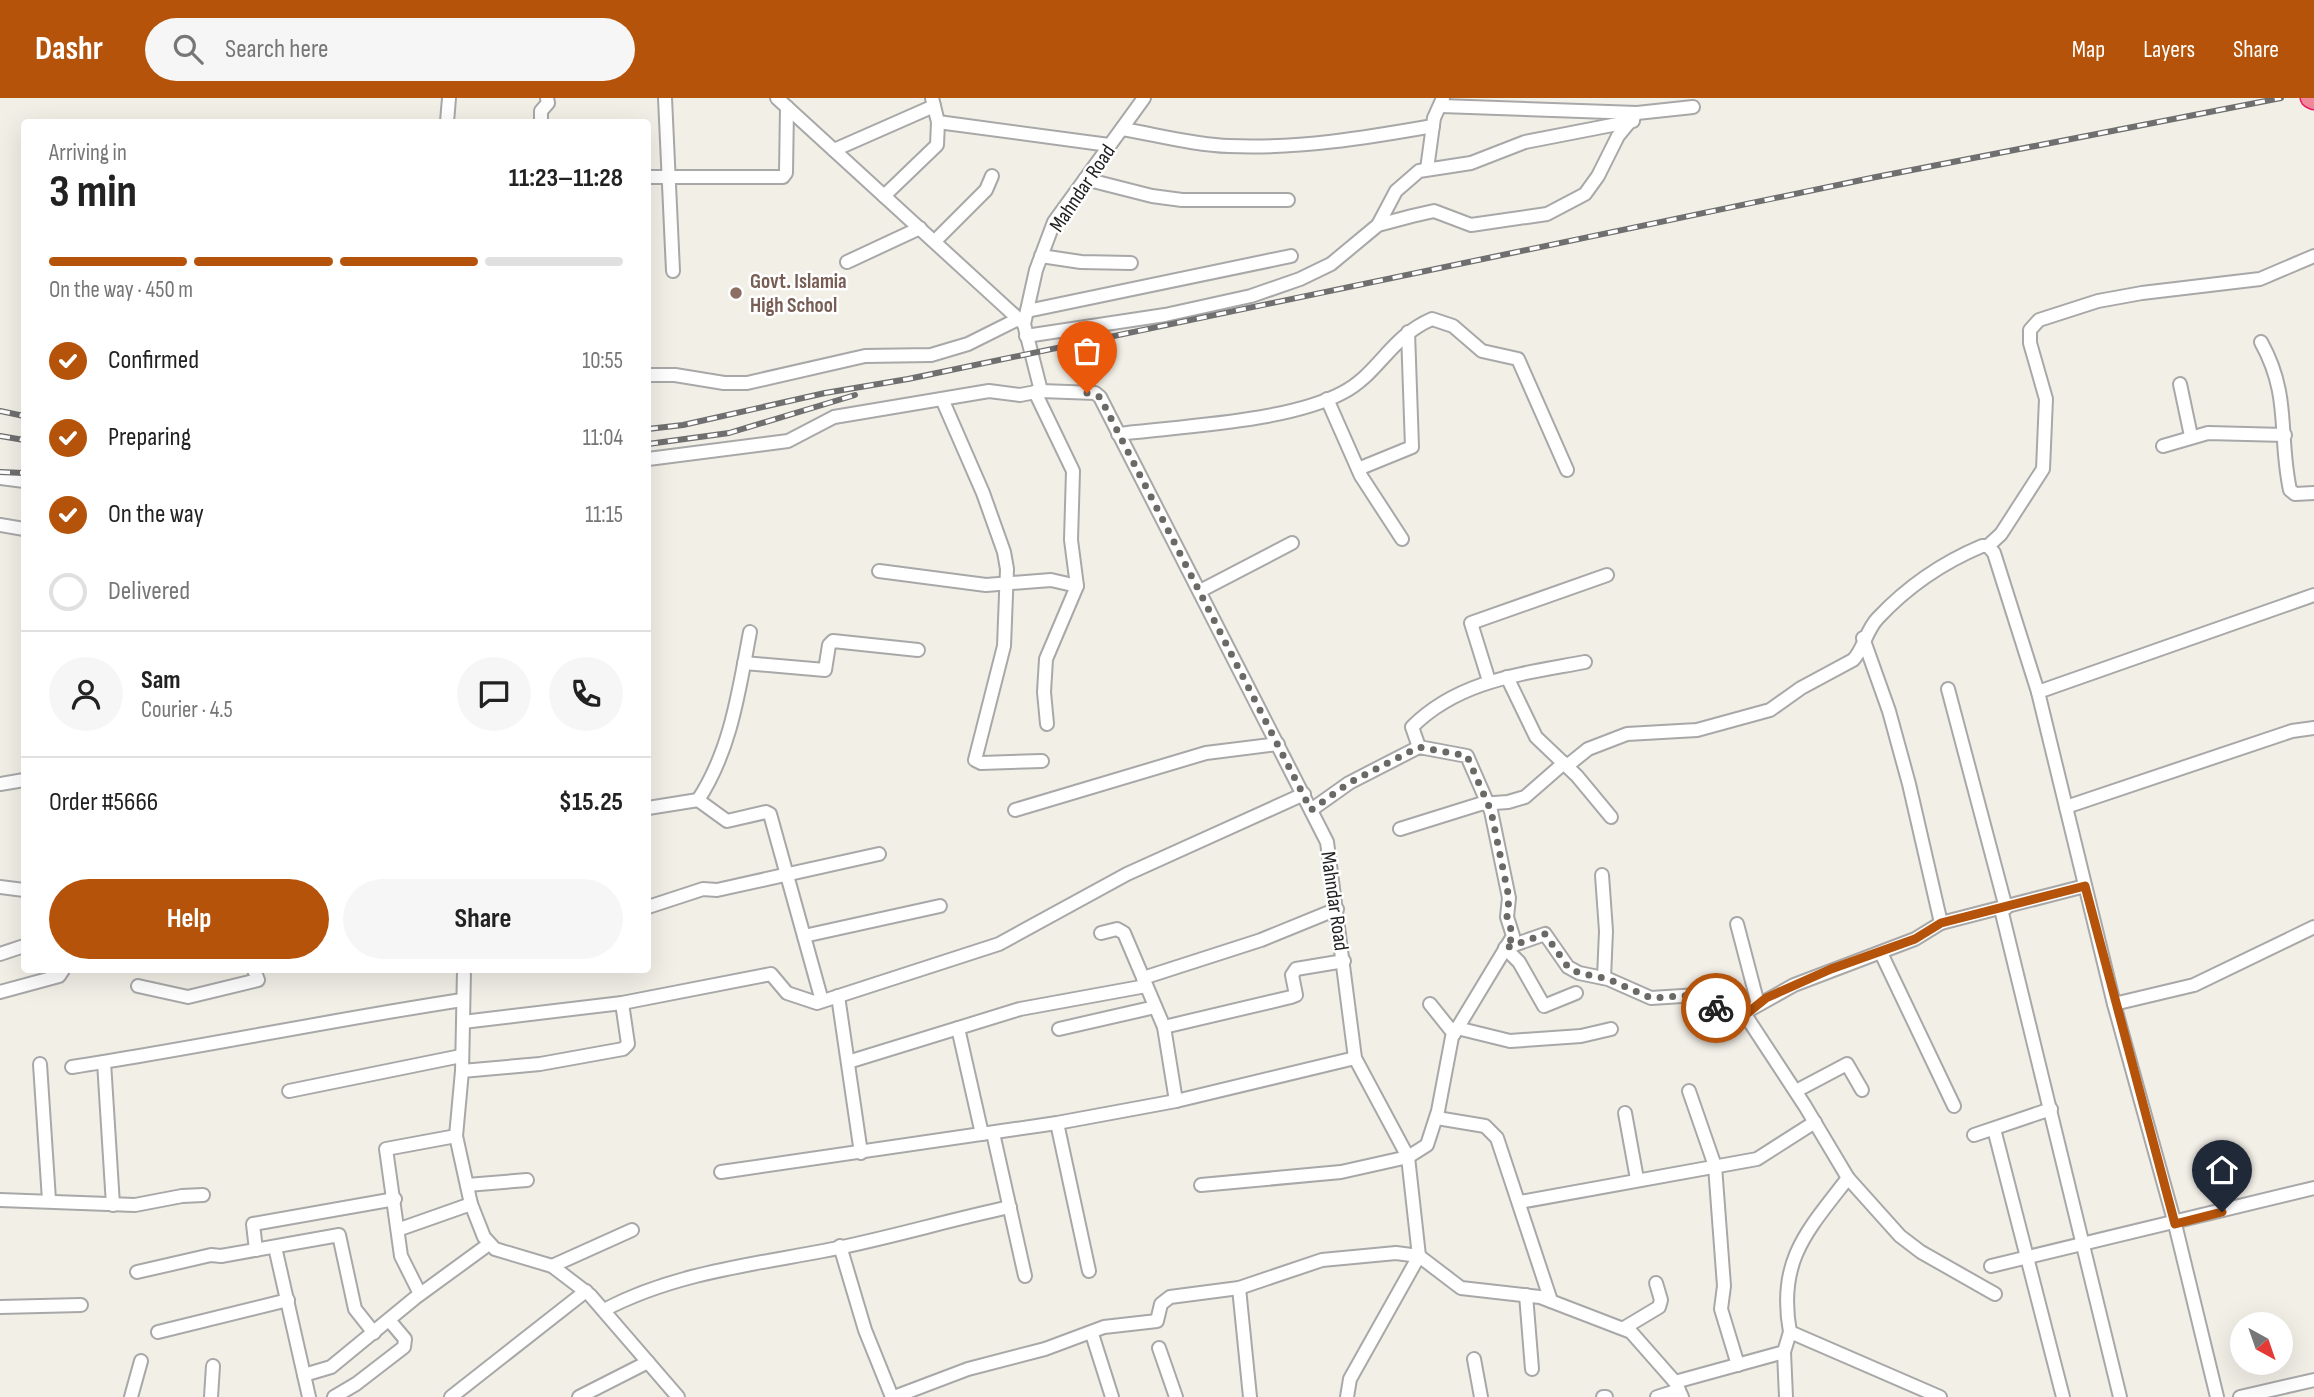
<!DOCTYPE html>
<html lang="en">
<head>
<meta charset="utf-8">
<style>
	body { margin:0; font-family:"Sofia Sans Condensed",sans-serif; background:#f6f6f6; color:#222; height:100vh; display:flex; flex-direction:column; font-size:26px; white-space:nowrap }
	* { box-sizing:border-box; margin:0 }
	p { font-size:23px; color:#767676 }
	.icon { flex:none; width:38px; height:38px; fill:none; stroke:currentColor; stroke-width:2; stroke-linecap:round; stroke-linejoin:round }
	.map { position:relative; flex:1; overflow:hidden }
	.drawer { position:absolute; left:21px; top:21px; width:630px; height:854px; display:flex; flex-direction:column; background:#fff; border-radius:7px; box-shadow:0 7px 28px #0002 }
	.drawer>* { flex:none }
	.needle { width:46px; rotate:140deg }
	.controls { position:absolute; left:2230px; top:1214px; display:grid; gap:14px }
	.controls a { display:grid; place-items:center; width:63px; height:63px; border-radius:50%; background:#fff; box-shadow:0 7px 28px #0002; font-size:35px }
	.pin { position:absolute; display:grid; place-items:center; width:60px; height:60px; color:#fff; margin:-72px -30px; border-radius:50% 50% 50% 0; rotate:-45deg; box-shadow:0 0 7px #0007 }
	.pin .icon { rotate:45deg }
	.courier { position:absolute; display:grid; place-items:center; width:70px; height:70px; margin:-35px; border:5px solid #b45309; border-radius:50%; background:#fff; color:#222; box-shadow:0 2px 9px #0007 }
	.overview em { font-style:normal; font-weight:700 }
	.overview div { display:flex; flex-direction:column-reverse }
	.overview { display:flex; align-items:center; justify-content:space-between; height:119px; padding:0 28px }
	h1 { font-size:46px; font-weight:700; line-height:52px }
	.bar { display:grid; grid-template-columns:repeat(4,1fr); gap:10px 7px; align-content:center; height:84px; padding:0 28px }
	.bar i { height:9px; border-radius:5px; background:#e0e0e0 }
	.bar .selected { background:#b45309 }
	.bar p { grid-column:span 4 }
	.line { display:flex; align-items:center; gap:18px; padding:0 28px; border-top:2px solid #e0e0e0 }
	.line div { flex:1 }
	.round { display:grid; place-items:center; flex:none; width:74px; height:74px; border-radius:37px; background:#f6f6f6 }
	ol { padding:0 28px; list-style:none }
	li { display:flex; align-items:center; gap:21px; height:77px }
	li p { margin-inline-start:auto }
	li .icon { padding:7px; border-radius:50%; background:#b45309; color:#fff; stroke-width:4 }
	li:last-child { color:#767676 }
	li i { width:38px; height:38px; border:4px solid #e0e0e0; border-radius:50% }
	.action { display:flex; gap:14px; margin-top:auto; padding:14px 28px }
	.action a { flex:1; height:80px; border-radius:42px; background:#b45309; color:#fff; font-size:28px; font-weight:700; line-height:80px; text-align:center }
	.action a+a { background:#f6f6f6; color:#222 }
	header { display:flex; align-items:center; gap:42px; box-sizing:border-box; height:98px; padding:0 35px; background:#b45309; color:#fff }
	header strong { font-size:33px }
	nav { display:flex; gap:38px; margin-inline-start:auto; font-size:24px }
	.search { width:490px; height:63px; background:#f6f6f6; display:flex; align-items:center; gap:18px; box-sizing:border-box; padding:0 24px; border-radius:38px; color:#767676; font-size:26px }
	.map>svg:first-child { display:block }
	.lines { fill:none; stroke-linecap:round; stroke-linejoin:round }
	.minor-casing { stroke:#a8a8a8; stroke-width:16 }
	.highway-casing { stroke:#eb195e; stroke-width:21 }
	.minor { stroke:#fff; stroke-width:12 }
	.highway { stroke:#ef899a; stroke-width:18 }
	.rail-casing { stroke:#6f6f6f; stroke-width:6 }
	.rail { stroke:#fff; stroke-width:3.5; stroke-dasharray:10; stroke-linecap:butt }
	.done { stroke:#6a6966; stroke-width:7; stroke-dasharray:0 12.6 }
	.route { stroke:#b45309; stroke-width:9 }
	.education-dot { fill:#8d6e63; stroke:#fff; stroke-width:2.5 }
	.labels { text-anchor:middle; stroke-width:5; stroke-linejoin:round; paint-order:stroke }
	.street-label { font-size:21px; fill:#212121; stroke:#fff }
	.education-label { font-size:21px; font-weight:bold; fill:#785e54; stroke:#fff; text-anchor:start }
</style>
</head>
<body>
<header>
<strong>Dashr</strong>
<div class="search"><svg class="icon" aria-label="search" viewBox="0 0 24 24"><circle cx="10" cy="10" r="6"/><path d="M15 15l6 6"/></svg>Search here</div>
<nav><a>Map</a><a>Layers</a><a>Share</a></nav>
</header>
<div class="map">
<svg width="2314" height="1299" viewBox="0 0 2314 1299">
	<rect width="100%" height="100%" fill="#f2efe7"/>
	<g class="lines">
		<defs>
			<g id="minor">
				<path d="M 665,0 L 673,173"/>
				<path d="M 777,0 L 1024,226"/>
				<path d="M 1441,8 L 1637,15"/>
				<path d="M 447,24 L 449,0"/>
				<path d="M 541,24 L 541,13 L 548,5 L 547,0"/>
				<path d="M 938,24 L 1109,47"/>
				<path d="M 1122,31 C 1158,37 1194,47 1229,48 C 1298,51 1365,40 1433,28"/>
				<path d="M 834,52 L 934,8"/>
				<path d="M 1427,71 L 1434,20 L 1443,0"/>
				<path d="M 648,79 L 783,79 L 786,75 L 787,9"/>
				<path d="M 1085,81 L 1152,98 L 1182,102 L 1288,102"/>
				<path d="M 884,98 L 937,47 L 938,24 L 932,0"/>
				<path d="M 1378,127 L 1396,93 L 1419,73 L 1471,65 L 1525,44 L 1633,23"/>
				<path d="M 935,143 L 986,92 L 992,78"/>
				<path d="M 1041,158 L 1081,164 L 1131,165"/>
				<path d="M 847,164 L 920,130"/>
				<path d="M 1027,213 L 1291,158"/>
				<path d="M 1026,238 L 1165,217 L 1251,198 L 1300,181 L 1331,166 L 1378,127 L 1412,118 L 1434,113 L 1471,127 L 1547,116 L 1585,96 L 1598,78 L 1618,38 L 1637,15 L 1693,9"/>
				<path d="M 2261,244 C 2291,298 2278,336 2290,392 L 2295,396 L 2314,395"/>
				<path d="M 648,277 L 675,277 L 724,285 L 747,285 L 865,258 L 931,257 L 968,246 L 1018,221"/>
				<path d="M 2180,286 L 2191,338"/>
				<path d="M 1041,293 L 1024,226 L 1036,172 L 1054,124 L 1144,0"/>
				<path d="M 1035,294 L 1073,373 L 1071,442 L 1077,488 L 1046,561 L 1044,594 L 1047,626"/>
				<path d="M 942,301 L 983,395 L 1004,454 L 1007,471 L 1004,548 L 975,662 L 981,665 L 1042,663"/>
				<path d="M 1327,301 L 1361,378 L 1402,441"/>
				<path d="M 1118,336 C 1182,328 1287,324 1342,295 C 1378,277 1390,239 1432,221 L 1453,228 L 1482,253 L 1518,261 L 1567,372"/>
				<path d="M 2163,348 L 2208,335 L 2285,337"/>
				<path d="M 648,361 L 788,343 L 834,319 L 989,293 L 1020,297 L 1041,293 L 1095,295 L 1100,299 L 1327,744 L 1355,960 L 1408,1059 L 1419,1158 L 1350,1281 L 1347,1299"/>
				<path d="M 1358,371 L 1412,349 L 1408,234"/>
				<path d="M 0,380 L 24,383"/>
				<path d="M 0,427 L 24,431"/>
				<path d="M 1988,448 L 2001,436 L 2043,371 L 2046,301 L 2030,245 L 2030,232 L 2039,222 L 2098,203 L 2142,195 L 2260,181 L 2314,158"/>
				<path d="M 879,473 L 986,487 L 1051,482 L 1077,488"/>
				<path d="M 1200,493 L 1292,445"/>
				<path d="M 1863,540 L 1889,613 L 1909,686 L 1941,825"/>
				<path d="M 744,565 L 825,572 L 829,547 L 833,543 L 918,552"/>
				<path d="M 1507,579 L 1536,639 L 1577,678 L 1611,719"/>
				<path d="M 1489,583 L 1471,525 L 1607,477"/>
				<path d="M 1948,591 L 2006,810"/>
				<path d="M 1419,649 L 1412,629 C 1459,582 1522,576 1585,564"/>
				<path d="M 1567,668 L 1588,651 L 1627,636 L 1697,632 L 1770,612 L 1801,590 L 1853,562 C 1864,551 1866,532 1878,520 C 1907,489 1944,464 1982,448 L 1988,448 L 1994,455 L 2038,594"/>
				<path d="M 0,686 L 24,682"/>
				<path d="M 698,702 C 731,652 739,592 750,534"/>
				<path d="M 2066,709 L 2292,633 L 2314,630"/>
				<path d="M 648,710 L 698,702 L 727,723 L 766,714 L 770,716 L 822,903"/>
				<path d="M 1015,712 L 1206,655 L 1278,646"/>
				<path d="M 1400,731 L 1480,706 L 1508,704 L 1525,699 L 1564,665"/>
				<path d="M 1602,777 L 1606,833 L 1604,880"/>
				<path d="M 0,789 L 24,792"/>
				<path d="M 648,809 L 703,791 L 717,792 L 879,756"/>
				<path d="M 2001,811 L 2120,1299"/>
				<path d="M 1737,826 L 1758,906"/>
				<path d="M 1101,835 L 1117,831 L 1124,835 L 1164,929 L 1176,1003"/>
				<path d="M 804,838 L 940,808"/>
				<path d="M 1881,855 L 1954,1008"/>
				<path d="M 0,856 L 24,848"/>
				<path d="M 1143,880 L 1261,842 L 1337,811"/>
				<path d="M 138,888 L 188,899 L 258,882 L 254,872"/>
				<path d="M 0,894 L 59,878 L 63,872"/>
				<path d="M 1576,895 L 1544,908 L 1519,864 L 1505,850 L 1545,836 L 1568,869 L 1579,875 L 1608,881 L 1651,900 L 1698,897 L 1721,913 L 1744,918"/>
				<path d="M 838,898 L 861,1055"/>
				<path d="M 1430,906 L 1454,936"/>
				<path d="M 2114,906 L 2194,887 L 2314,829"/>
				<path d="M 463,924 L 464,872"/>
				<path d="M 1164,929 L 1291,899 L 1296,897 L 1292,877 L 1296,871 L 1344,863"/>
				<path d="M 958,930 L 982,1036"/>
				<path d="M 1457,930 L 1510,943 L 1581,938 L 1611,931"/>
				<path d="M 1059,931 L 1155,909"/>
				<path d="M 104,964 L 113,1107"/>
				<path d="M 848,964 L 1020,911 L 1146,888"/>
				<path d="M 40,966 L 49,1102"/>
				<path d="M 72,969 C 202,949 331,922 462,902"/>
				<path d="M 462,973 L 540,966 L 623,951 L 628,946 L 622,905"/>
				<path d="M 289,993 L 461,958"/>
				<path d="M 1689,993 L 1715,1068 L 1724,1188 L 1721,1211 L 1738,1267"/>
				<path d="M 1796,993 L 1847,966 L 1862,992"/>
				<path d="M 1625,1015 L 1637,1081"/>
				<path d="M 1437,1020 L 1485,1028 L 1497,1040 L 1551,1203"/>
				<path d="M 1057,1025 L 1089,1173"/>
				<path d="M 1994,1031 L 2063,1299"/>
				<path d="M 993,1035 L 1025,1178"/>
				<path d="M 1974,1037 L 2051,1011"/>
				<path d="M 721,1074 L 1057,1025 L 1176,1003 L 1355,960"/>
				<path d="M 467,1087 L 527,1082"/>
				<path d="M 1201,1087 L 1341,1074 L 1408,1059 L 1427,1047 L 1438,1013 L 1452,939 L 1513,838 L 1507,819 L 1509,800 L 1491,713 L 1467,658 L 1419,649 L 1349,685 L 1311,712"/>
				<path d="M 0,1102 L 135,1107 L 182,1098 L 203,1097"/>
				<path d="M 1520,1104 L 1757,1061 L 1815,1024"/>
				<path d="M 400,1131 L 471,1106"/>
				<path d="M 840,1148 L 865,1232 L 892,1299"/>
				<path d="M 275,1149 L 309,1299"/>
				<path d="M 256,1152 L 253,1126 L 395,1101"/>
				<path d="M 552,1168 L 632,1132"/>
				<path d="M 1991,1168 L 2314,1090"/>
				<path d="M 137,1174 L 211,1157 L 221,1158 L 339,1137 L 355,1211 L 374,1235"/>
				<path d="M 1239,1190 L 1250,1299"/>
				<path d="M 420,1196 L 401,1158 L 386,1051 L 456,1038"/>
				<path d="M 1995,1196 L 1921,1154 L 1900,1138 L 1848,1080 L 1805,1008 L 1744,915 L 1794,887 L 1915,841 L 1941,825 L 2085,788"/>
				<path d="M 1526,1197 L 1532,1271"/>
				<path d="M 0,1209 L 81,1207"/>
				<path d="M 604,1212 C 672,1176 749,1167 823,1153 C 886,1141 948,1122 1010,1109"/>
				<path d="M 1624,1230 L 1659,1209 L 1661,1202 L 1656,1185"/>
				<path d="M 158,1234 L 288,1202"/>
				<path d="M 1790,1234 C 1777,1163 1807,1133 1848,1080"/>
				<path d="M 1092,1236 L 1112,1299"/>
				<path d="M 1159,1250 L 1176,1299"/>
				<path d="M 1784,1254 L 1786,1299"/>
				<path d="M 1474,1261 L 1481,1299"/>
				<path d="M 304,1277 L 331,1269 L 415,1200 L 489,1146"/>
				<path d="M 1675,1284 L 1784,1254 L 1790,1234 L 1940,1299"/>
				<path d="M 131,1299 L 141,1263"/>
				<path d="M 211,1299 L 213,1268"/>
				<path d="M 334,1299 L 356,1286 L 404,1249 L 405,1241 L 389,1222"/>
				<path d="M 451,1299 L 586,1193"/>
				<path d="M 579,1299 L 648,1264"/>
				<path d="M 678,1299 L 590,1197 L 552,1168 L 495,1151 L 484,1139 L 471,1106 L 456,1038 L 462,973 L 463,924 L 622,905 L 771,876 L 787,895 L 817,905 L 999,846 L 1127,776 L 1304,696"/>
				<path d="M 894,1299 L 968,1271 L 1045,1251 L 1104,1229 L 1157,1223 L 1161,1206 L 1170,1199 L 1239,1190 L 1322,1162 L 1396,1155 L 1419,1158 L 1461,1190 L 1540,1199 L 1631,1234 L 1675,1284 L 1682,1299"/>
				<path d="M 1603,1299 L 1606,1299"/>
				<path d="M 1657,1299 L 1679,1292"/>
				<path d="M 2217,1299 L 2175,1126 L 2114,906 L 2038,594 L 2314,497"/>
				<path d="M 2240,1299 L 2314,1282"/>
			</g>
			<path id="highway" d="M 2310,0 L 2314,2"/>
		</defs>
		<use href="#minor" class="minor-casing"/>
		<use href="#highway" class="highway-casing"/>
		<use href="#minor" class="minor"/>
		<use href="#highway" class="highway"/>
		<defs>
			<g id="rail">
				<path d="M 0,313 L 24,318"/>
				<path d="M 648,331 L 683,327 L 825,295 L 908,281 L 1876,79 L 2281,0"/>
				<path d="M 0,338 L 24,342"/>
				<path d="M 648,346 L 729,335 L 855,297"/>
				<path d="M 0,374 L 24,375"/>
			</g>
		</defs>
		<use href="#rail" class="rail-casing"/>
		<use href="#rail" class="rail"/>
	</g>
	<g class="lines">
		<path class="done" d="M 1087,295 L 1100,299 L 1311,712 L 1349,685 L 1419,649 L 1467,658 L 1491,713 L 1509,800 L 1507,819 L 1513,838 L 1506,850 L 1545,836 L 1568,869 L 1579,875 L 1608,881 L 1651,900 L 1698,897 L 1716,910"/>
		<path class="route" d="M 1716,910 L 1738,919 L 1744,918 L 1766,900 L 1831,871 L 1915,841 L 1941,825 L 2085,788 L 2175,1126 L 2222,1114"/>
	</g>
	<circle class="education-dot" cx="736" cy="195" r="7"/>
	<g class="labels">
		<g class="street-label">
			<text transform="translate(1082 90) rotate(-56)" y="7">Mahndar Road</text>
			<text transform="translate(1335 803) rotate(82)" y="7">Mahndar Road</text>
		</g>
		<g class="education-label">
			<text x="750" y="190">Govt. Islamia<tspan x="750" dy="24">High School</tspan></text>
		</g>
	</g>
</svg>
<div class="controls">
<a><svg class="needle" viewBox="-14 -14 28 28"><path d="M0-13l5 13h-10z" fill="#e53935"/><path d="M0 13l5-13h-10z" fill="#767676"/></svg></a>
</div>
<div class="pin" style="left:1087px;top:295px;background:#ea580c"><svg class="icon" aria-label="bag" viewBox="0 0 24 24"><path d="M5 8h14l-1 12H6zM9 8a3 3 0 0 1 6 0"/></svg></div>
<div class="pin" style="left:2222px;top:1114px;background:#1f2937"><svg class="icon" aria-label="home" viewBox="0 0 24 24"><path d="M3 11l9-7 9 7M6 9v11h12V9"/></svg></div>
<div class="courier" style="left:1716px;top:910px"><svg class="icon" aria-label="bike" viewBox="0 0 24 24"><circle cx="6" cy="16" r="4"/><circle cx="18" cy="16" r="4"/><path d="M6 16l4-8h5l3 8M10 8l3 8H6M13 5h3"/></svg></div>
<section class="drawer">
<div class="overview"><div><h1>3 min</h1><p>Arriving in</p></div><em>11:23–11:28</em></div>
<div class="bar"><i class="selected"></i><i class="selected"></i><i class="selected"></i><i></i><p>On the way · 450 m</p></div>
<ol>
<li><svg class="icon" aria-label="check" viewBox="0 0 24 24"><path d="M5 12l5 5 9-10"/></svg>Confirmed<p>10:55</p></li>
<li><svg class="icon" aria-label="check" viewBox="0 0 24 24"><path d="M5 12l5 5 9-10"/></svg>Preparing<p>11:04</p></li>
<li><svg class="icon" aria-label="check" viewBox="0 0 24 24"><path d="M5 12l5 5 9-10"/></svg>On the way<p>11:15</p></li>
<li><i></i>Delivered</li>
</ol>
<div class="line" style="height:126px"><a class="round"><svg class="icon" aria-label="person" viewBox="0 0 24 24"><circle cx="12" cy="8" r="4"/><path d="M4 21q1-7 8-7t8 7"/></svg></a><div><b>Sam</b><p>Courier · 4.5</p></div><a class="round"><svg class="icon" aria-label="chat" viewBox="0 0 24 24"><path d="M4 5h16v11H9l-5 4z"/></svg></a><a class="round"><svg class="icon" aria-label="phone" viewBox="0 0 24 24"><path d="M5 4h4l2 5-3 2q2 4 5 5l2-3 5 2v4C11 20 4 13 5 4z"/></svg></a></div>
<div class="line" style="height:91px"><div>Order #5666</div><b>$15.25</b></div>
<div class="action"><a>Help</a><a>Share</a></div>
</section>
</div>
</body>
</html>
